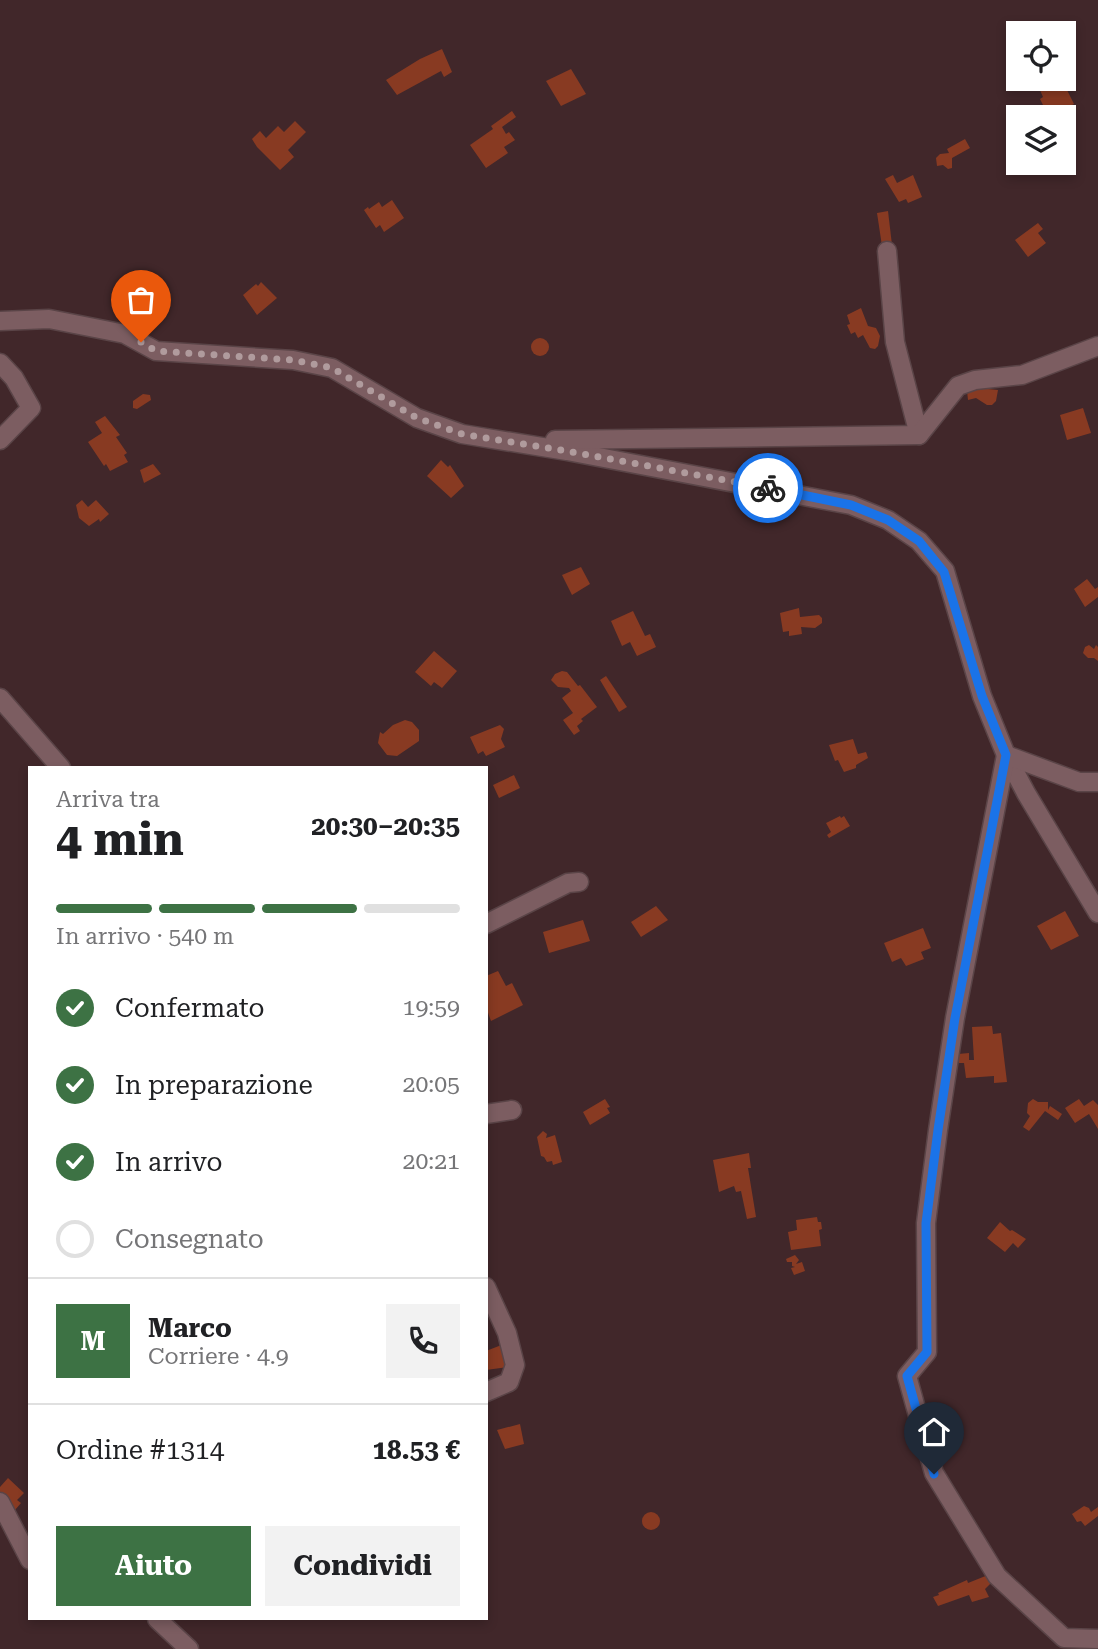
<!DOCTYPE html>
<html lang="it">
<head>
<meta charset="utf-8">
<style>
	body { margin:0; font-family:"Roboto Serif",serif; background:#f2f2f2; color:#202124; height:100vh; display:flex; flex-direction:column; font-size:26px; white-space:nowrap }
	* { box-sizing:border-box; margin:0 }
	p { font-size:23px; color:#757577 }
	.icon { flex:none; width:38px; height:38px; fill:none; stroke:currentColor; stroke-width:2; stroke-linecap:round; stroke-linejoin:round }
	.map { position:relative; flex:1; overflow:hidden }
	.sheet { position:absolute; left:28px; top:766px; width:460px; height:854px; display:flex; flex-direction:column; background:#fff; border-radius:0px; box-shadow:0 4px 10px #0003 }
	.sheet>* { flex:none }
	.fabs { position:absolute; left:1006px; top:21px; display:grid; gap:14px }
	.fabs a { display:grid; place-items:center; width:70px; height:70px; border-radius:0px; background:#fff; box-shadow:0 4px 10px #0003; font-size:35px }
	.pin { position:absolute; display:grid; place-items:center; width:60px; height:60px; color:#fff; margin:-72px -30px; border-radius:50% 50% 50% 0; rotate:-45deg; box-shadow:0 0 7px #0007 }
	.pin .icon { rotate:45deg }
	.courier { position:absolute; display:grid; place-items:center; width:70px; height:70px; margin:-35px; border:5px solid #1a73e8; border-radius:50%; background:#fff; color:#222; box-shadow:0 2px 9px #0007 }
	.headline em { font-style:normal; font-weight:700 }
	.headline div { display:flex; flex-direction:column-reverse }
	.headline { display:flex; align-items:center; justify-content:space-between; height:119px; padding:0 28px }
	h1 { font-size:46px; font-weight:700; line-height:52px }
	.bar { display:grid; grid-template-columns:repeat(4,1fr); gap:10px 7px; align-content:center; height:84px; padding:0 28px }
	.bar i { height:9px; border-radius:5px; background:#e0e0e0 }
	.bar .on { background:#3d7244 }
	.bar p { grid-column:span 4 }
	.line { display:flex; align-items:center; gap:18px; padding:0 28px; border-top:2px solid #e0e0e0 }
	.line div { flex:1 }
	.round { display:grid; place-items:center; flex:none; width:74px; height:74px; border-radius:0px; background:#f2f2f2 }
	ol { padding:0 28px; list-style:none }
	li { display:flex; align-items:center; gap:21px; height:77px }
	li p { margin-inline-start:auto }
	li .icon { padding:7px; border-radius:50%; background:#3d7244; color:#fff; stroke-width:4 }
	li:last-child { color:#757577 }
	li i { width:38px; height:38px; border:4px solid #e0e0e0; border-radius:50% }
	.primary-button { display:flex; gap:14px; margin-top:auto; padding:14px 28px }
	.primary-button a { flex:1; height:80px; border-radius:0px; background:#3d7244; color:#fff; font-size:28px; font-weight:700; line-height:80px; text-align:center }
	.primary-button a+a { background:#f2f2f2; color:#202124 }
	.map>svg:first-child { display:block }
	.building { fill:#883a22 }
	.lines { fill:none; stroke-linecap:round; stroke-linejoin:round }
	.minor-casing { stroke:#5a4447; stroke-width:21 }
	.minor { stroke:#7c5d61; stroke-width:18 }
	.done { stroke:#b09b9d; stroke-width:7; stroke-dasharray:0 12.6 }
	.route { stroke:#1a73e8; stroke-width:9 }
</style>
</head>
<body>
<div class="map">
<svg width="1098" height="1649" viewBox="0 0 1098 1649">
	<rect width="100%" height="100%" fill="#41272a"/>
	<g class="building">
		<path d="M 442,49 L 452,72 L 444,77 L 441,71 L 397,95 L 386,80 L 420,59 Z"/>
		<path d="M 571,69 L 586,94 L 561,106 L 546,81 Z"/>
		<path d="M 1062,80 L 1074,104 L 1066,108 L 1071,117 L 1064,120 L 1064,117 L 1049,117 L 1040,99 L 1043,97 L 1040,90 Z"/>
		<path d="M 512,111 L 516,117 L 502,127 L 506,134 L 509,132 L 515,140 L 504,147 L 508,153 L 486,168 L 470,145 L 493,129 L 491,126 Z"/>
		<path d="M 295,121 L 306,132 L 288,150 L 294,157 L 280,170 L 257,147 L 252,139 L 260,131 L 266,138 L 278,126 L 284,132 Z"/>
		<path d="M 965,139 L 970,148 L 952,158 L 952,168 L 948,169 L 943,165 L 937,166 L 936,158 L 940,154 L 949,153 L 947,149 Z"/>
		<path d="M 893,175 L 897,183 L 913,175 L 922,197 L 908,203 L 906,199 L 899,202 L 885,179 Z"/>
		<path d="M 392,200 L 404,218 L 384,232 L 380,225 L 376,228 L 364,210 L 368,207 L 369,209 L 379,202 L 382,207 Z"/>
		<path d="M 888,211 L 892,245 L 882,246 L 877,213 Z"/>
		<path d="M 1038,223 L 1043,229 L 1038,233 L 1046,243 L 1028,257 L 1015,240 Z"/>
		<path d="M 261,282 L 277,298 L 257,315 L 243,295 L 256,284 L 258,286 Z"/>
		<path d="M 861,308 L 868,326 L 876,328 L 880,336 L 878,346 L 875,349 L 870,348 L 863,335 L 858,338 L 855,332 L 851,334 L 847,325 L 850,324 L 847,315 Z"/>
		<circle cx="540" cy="347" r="9"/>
		<path d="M 978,388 L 998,390 L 996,401 L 992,405 L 987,405 L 976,398 L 968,400 L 967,391 Z"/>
		<path d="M 143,394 L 150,395 L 151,400 L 137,409 L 133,408 L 133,401 Z"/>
		<path d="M 1083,408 L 1091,433 L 1067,440 L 1060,415 Z"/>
		<path d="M 105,416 L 120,435 L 116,437 L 127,453 L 124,455 L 128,462 L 110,471 L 106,464 L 104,466 L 88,442 L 102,433 L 95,422 Z"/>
		<path d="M 441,460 L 448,467 L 450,465 L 464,486 L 451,498 L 427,476 Z"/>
		<path d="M 153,464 L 161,474 L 144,483 L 140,470 Z"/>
		<path d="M 82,500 L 88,507 L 96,500 L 109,514 L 100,522 L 99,519 L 89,526 L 79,518 L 76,505 Z"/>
		<path d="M 581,567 L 590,584 L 572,595 L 562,575 Z"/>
		<path d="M 1087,579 L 1095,589 L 1098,587 L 1098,597 L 1085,607 L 1074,589 Z"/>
		<path d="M 799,608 L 800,617 L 819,615 L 822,618 L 822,623 L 815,628 L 801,627 L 802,634 L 789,636 L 789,631 L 783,632 L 780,613 Z"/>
		<path d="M 633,611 L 645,636 L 650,634 L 656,647 L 637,656 L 630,642 L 622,646 L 611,621 Z"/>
		<path d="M 1089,645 L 1094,649 L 1096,645 L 1098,647 L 1098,661 L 1094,658 L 1088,658 L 1083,653 L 1085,647 Z"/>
		<path d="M 434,651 L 457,671 L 442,688 L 434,682 L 431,686 L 415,672 Z"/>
		<path d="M 562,671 L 567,672 L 578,686 L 580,685 L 597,707 L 581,719 L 583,721 L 577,726 L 580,731 L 574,735 L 563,720 L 573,713 L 562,698 L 571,691 L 569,688 L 558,687 L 551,680 L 555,674 Z"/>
		<path d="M 606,676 L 627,707 L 619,712 L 600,680 Z"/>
		<path d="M 405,720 L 412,722 L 419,730 L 419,741 L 397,756 L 387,755 L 378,743 L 380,732 L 383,734 L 393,725 Z"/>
		<path d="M 500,725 L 504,729 L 501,739 L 505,747 L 486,756 L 483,751 L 478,754 L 470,737 Z"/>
		<path d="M 853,739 L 858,754 L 866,752 L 868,758 L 856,765 L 856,768 L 844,772 L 838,760 L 835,761 L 829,745 Z"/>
		<path d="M 514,775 L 520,788 L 499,798 L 493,785 Z"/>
		<path d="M 840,816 L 841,818 L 844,816 L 850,826 L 829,838 L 827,835 L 831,832 L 826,823 Z"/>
		<path d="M 656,906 L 668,920 L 641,937 L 631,922 Z"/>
		<path d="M 1065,911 L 1079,936 L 1051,950 L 1037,926 Z"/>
		<path d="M 583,920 L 590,941 L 549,953 L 543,932 Z"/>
		<path d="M 923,928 L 931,948 L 921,952 L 924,959 L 906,966 L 901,958 L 892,962 L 884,943 Z"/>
		<path d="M 498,971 L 506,986 L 512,983 L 523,1005 L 491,1021 L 486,1007 L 486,976 Z"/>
		<path d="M 992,1026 L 993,1034 L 1001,1033 L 1007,1082 L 994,1083 L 994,1076 L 966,1078 L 964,1063 L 959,1063 L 958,1054 L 969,1053 L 969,1060 L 974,1060 L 972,1027 Z"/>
		<path d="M 605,1099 L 610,1107 L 607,1108 L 610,1113 L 590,1125 L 583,1112 Z"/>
		<path d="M 1033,1099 L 1038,1102 L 1048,1102 L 1048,1110 L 1050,1106 L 1062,1114 L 1058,1120 L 1045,1111 L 1029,1131 L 1023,1127 L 1030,1116 L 1027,1113 L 1028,1103 Z"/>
		<path d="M 1079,1099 L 1084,1106 L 1093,1100 L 1098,1105 L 1098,1129 L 1089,1114 L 1075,1123 L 1065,1108 Z"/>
		<path d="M 543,1131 L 547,1134 L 546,1138 L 555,1135 L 562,1162 L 553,1165 L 552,1161 L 547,1162 L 544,1157 L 541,1156 L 537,1137 Z"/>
		<path d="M 749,1153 L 751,1168 L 748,1168 L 756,1217 L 747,1219 L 741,1191 L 736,1192 L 734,1186 L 719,1192 L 713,1160 Z"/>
		<path d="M 817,1217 L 818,1222 L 821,1222 L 822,1229 L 819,1230 L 821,1246 L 791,1250 L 788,1232 L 797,1230 L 796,1220 Z"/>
		<path d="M 1000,1222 L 1010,1231 L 1012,1230 L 1026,1239 L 1018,1248 L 1013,1243 L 1005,1252 L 987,1238 Z"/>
		<path d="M 795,1255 L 799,1260 L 796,1264 L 802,1262 L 805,1271 L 794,1275 L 791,1268 L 795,1267 L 792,1266 L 792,1262 L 787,1262 L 786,1259 Z"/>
		<path d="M 504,1344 L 508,1367 L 486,1370 L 486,1351 Z"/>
		<path d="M 520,1424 L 524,1444 L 505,1449 L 497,1430 Z"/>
		<path d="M 8,1478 L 24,1493 L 17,1500 L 21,1503 L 15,1510 L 0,1497 L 0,1487 Z"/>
		<path d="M 1084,1506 L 1089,1508 L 1091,1512 L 1098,1507 L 1098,1516 L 1085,1526 L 1081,1521 L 1077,1522 L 1072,1514 Z"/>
		<circle cx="651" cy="1521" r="9"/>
		<path d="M 988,1575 L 992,1582 L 985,1589 L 989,1597 L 972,1602 L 969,1595 L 938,1606 L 933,1597 L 939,1595 L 938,1593 L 967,1580 L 968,1583 Z"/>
	</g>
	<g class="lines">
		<defs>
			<g id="minor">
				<path d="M 887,251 L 895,342 L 919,435"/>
				<path d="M 0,321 L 49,319 L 125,334 L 156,351 L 293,360 L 332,368 L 417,418 L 462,434 L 567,451 L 851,505 L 888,520 L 919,541 L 945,571 L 982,696 L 1006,755 L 1026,793 L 1098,913"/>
				<path d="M 0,363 L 14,378 L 31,408 L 0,440"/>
				<path d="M 555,440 L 919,435 L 958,386 L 975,380 L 1022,375 L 1098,346"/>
				<path d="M 0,698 L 61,768"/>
				<path d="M 1098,782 L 1079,782 L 1006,755 L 955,1018 L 938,1130 L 926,1223 L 927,1352 L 907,1376 L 934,1473 L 997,1576 L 1064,1638 L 1098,1639"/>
				<path d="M 486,924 L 568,883 L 579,882"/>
				<path d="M 486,1114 L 512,1110"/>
				<path d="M 486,1287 L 507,1333 L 515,1365 L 509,1382 L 486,1392"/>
				<path d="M 0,1502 L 30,1560"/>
				<path d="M 157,1619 L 189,1649"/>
			</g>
		</defs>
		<use href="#minor" class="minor-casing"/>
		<use href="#minor" class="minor"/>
	</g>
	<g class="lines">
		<path class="done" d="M 141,342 L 156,351 L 293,360 L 332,368 L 417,418 L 462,434 L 567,451 L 768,488"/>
		<path class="route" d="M 768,488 L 851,505 L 888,520 L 919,541 L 944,572 L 982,696 L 1006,755 L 955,1018 L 938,1130 L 926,1223 L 927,1352 L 907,1376 L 934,1474"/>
	</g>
</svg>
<div class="fabs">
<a><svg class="icon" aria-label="locate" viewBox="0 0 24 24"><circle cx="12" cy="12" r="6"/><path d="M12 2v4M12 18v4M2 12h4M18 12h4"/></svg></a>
<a><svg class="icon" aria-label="layers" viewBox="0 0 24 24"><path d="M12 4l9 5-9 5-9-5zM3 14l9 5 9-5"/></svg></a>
</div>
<div class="pin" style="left:141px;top:342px;background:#ea580c"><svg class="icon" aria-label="bag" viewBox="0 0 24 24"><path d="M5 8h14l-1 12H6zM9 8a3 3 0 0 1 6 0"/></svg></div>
<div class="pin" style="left:934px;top:1474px;background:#1f2937"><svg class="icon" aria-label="home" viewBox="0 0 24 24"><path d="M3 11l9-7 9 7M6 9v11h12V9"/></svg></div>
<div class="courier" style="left:768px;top:488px"><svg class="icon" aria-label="bike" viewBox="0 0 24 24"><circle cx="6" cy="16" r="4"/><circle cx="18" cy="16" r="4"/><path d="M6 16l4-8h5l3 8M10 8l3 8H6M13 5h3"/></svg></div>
<section class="sheet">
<div class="headline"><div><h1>4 min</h1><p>Arriva tra</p></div><em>20:30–20:35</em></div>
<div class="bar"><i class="on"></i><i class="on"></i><i class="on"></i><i></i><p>In arrivo · 540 m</p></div>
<ol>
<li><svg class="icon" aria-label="check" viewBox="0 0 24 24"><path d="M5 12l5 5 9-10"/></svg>Confermato<p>19:59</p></li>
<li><svg class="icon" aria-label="check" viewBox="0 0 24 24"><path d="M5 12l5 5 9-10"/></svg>In preparazione<p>20:05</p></li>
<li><svg class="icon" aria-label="check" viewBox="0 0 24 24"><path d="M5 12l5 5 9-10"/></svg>In arrivo<p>20:21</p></li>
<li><i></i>Consegnato</li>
</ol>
<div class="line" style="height:126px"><b class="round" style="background:#3d7244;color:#fff">M</b><div><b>Marco</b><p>Corriere · 4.9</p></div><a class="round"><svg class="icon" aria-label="phone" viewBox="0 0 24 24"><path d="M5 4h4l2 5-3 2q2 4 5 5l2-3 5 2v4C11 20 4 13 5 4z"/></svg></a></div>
<div class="line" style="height:91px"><div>Ordine #1314</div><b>18.53 €</b></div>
<div class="primary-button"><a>Aiuto</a><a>Condividi</a></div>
</section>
</div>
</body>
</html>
